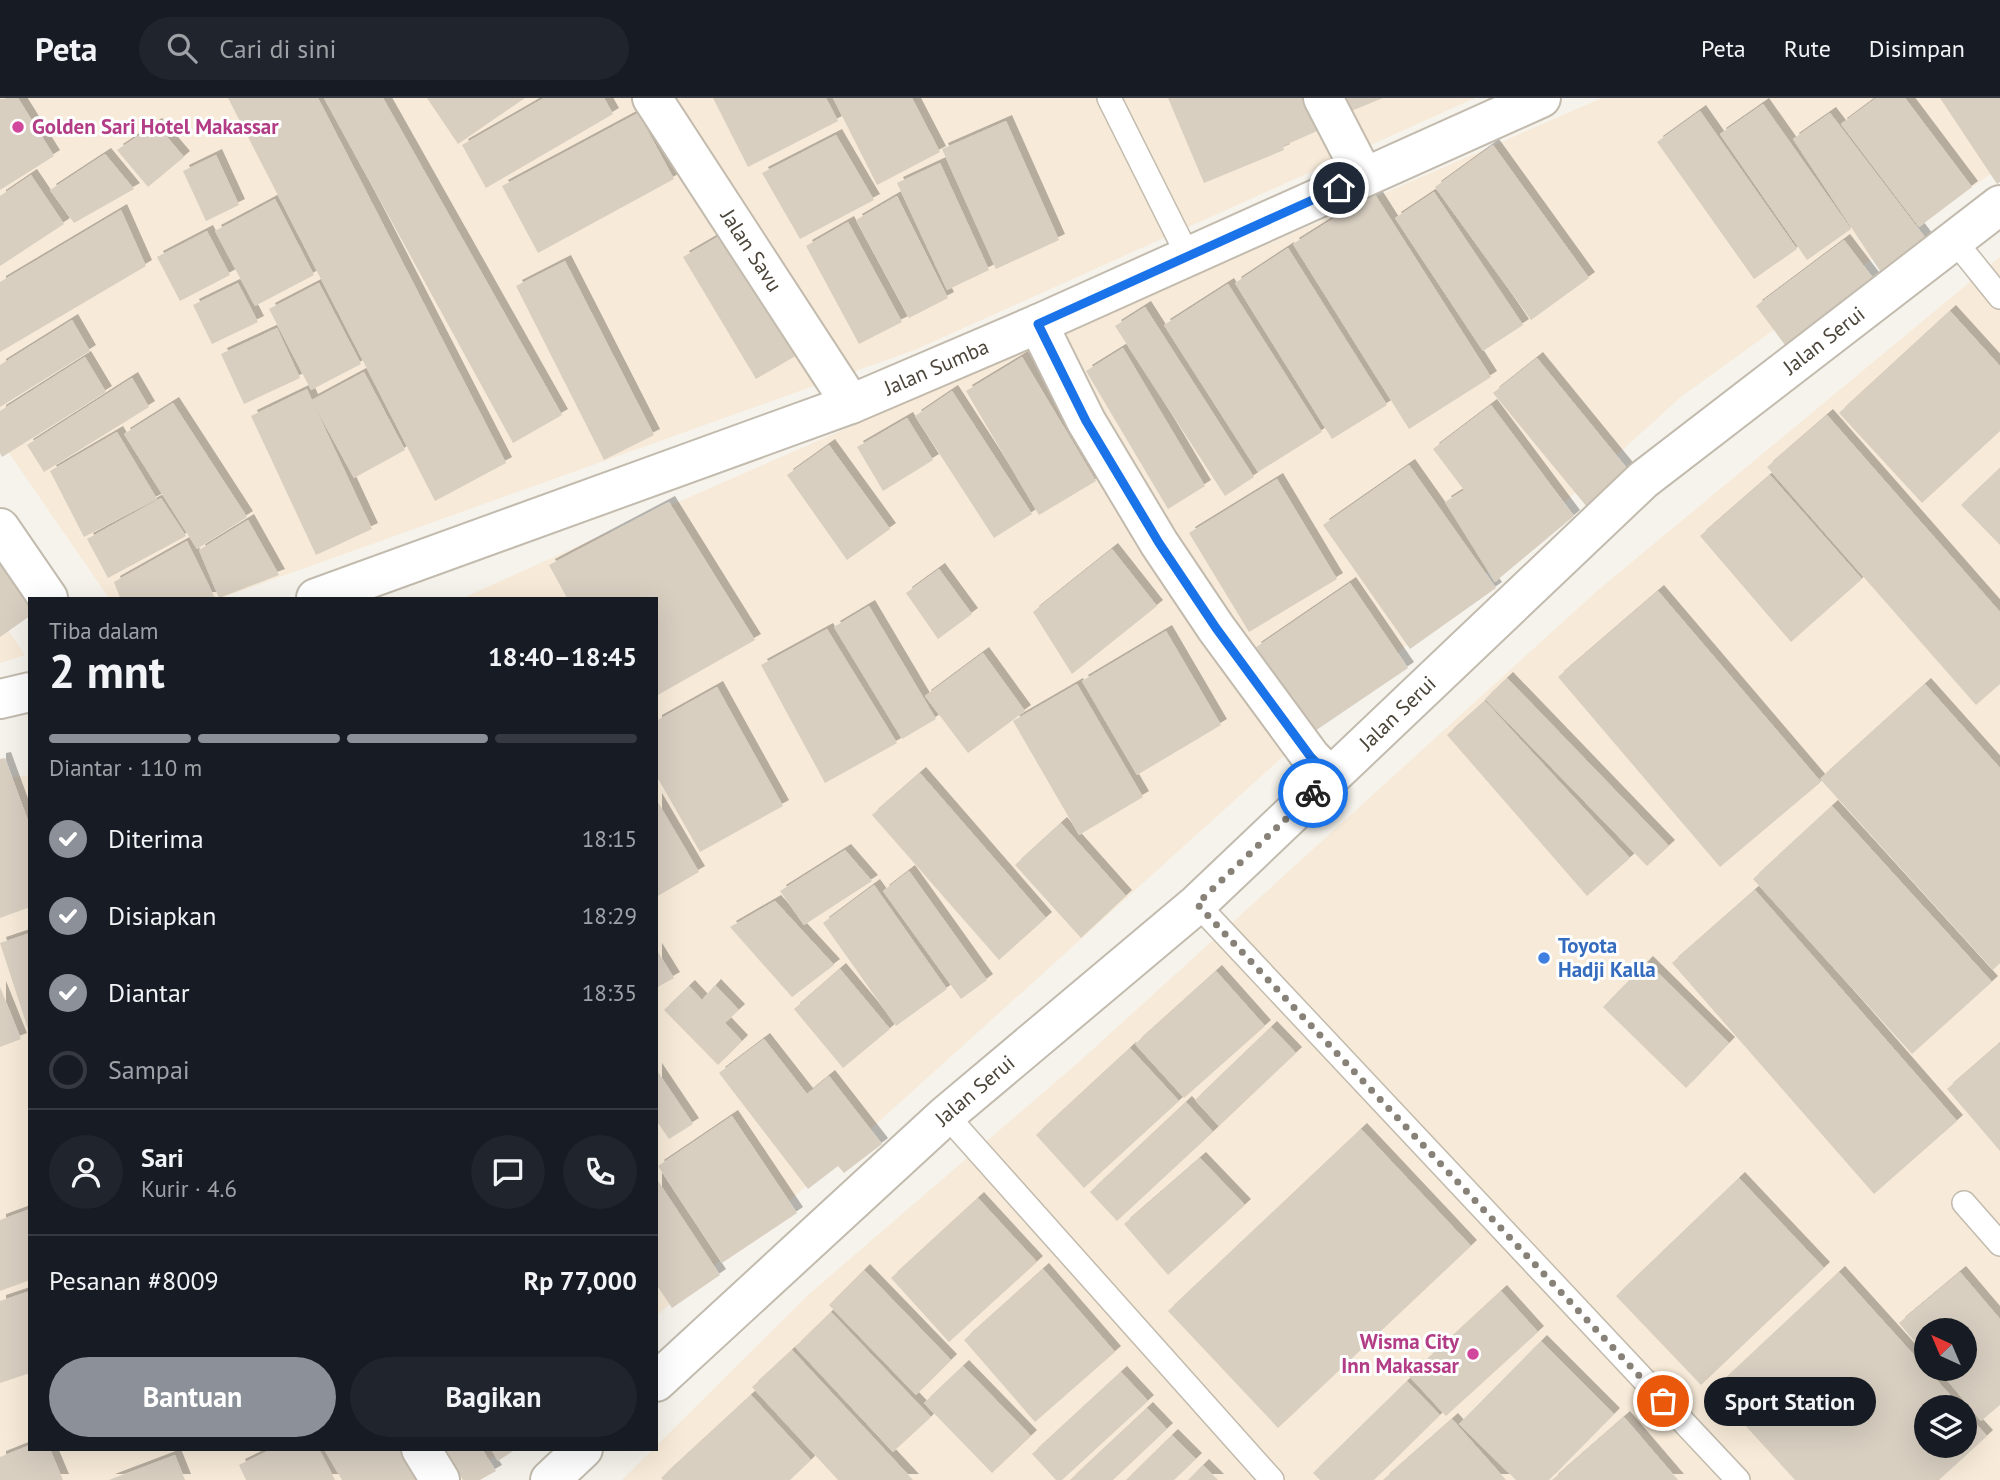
<!DOCTYPE html>
<html lang="id">
<head>
<meta charset="utf-8">
<style>
	body { margin:0; font-family:"PT Sans",sans-serif; background:#20242c; color:#f1f3f6; height:100vh; display:flex; flex-direction:column; font-size:26px; white-space:nowrap }
	* { box-sizing:border-box; margin:0 }
	p { font-size:23px; color:#9ea1a6 }
	.icon { flex:none; width:38px; height:38px; fill:none; stroke:currentColor; stroke-width:2; stroke-linecap:round; stroke-linejoin:round }
	.map { position:relative; flex:1; overflow:hidden }
	.side { position:absolute; left:28px; top:499px; width:630px; height:854px; display:flex; flex-direction:column; background:#171b24; border-radius:0px; box-shadow:0 7px 28px #0002 }
	.side>* { flex:none }
	.needle { width:46px; rotate:316deg }
	.buttons { position:absolute; left:1914px; top:1220px; display:grid; gap:14px }
	.buttons a { display:grid; place-items:center; width:63px; height:63px; border-radius:50%; background:#171b24; box-shadow:0 7px 28px #0002; font-size:35px }
	.pin { position:absolute; display:grid; place-items:center; width:60px; height:60px; color:#fff; margin:-30px; border:4px solid #fff; border-radius:50%; box-shadow:0 2px 7px #0007 }
	.courier { position:absolute; display:grid; place-items:center; width:70px; height:70px; margin:-35px; border:5px solid #1a73e8; border-radius:50%; background:#fff; color:#222; box-shadow:0 2px 9px #0007 }
	.bubble { position:absolute; height:49px; border-radius:24px; background:#171b24; box-shadow:0 7px 28px #0002; font-size:23px; font-weight:700; line-height:49px; text-align:center }
	.head em { font-style:normal; font-weight:700 }
	.head div { display:flex; flex-direction:column-reverse }
	.head { display:flex; align-items:center; justify-content:space-between; height:119px; padding:0 21px }
	h1 { font-size:46px; font-weight:700; line-height:52px }
	.bar { display:grid; grid-template-columns:repeat(4,1fr); gap:10px 7px; align-content:center; height:84px; padding:0 21px }
	.bar i { height:9px; border-radius:5px; background:#363941 }
	.bar .selected { background:#8c9099 }
	.bar p { grid-column:span 4 }
	.line { display:flex; align-items:center; gap:18px; padding:0 21px; border-top:2px solid #363941 }
	.line div { flex:1 }
	.round { display:grid; place-items:center; flex:none; width:74px; height:74px; border-radius:37px; background:#20242c }
	ol { padding:0 21px; list-style:none }
	li { display:flex; align-items:center; gap:21px; height:77px }
	li p { margin-inline-start:auto }
	li .icon { padding:7px; border-radius:50%; background:#8c9099; color:#fff; stroke-width:4 }
	li:last-child { color:#9ea1a6 }
	li i { width:38px; height:38px; border:4px solid #363941; border-radius:50% }
	.cta { display:flex; gap:14px; margin-top:auto; padding:14px 21px }
	.cta a { flex:1; height:80px; border-radius:42px; background:#8c9099; color:#fff; font-size:28px; font-weight:700; line-height:80px; text-align:center }
	.cta a+a { background:#20242c; color:#f1f3f6 }
	header { display:flex; align-items:center; gap:42px; box-sizing:border-box; height:98px; padding:0 35px; background:#171b24; border-bottom:2px solid #363941 }
	header strong { font-size:33px }
	nav { display:flex; gap:38px; margin-inline-start:auto; font-size:24px }
	.search { width:490px; height:63px; background:#20242c; display:flex; align-items:center; gap:18px; box-sizing:border-box; padding:0 24px; border-radius:38px; color:#9ea1a6; font-size:26px }
	.map>svg:first-child { display:block }
	.commercial { fill:#f7ead8; fill-rule:evenodd }
	.building { fill:#d8cfc1; filter:url(#shadow) }
	.lines { fill:none; stroke-linecap:round; stroke-linejoin:round }
	.lane-casing { stroke:#c2bbae; stroke-width:26 }
	.street-casing { stroke:#c2bbae; stroke-width:42 }
	.lane { stroke:#fff; stroke-width:23 }
	.street { stroke:#fff; stroke-width:38 }
	.done { stroke:#878178; stroke-width:7; stroke-dasharray:0 12.6 }
	.route { stroke:#1a73e8; stroke-width:9 }
	.hotel-dot { fill:#d1479c; stroke:#fff; stroke-width:2.5 }
	.shop-dot { fill:#3f7fe0; stroke:#fff; stroke-width:2.5 }
	.labels { text-anchor:middle; stroke-width:6; stroke-linejoin:round; paint-order:stroke }
	.hotel-label { font-size:21px; font-weight:bold; fill:#b23c85; stroke:#fff; text-anchor:start }
	.street-label { font-size:21px; fill:#4b4439; stroke:#fff }
	.shop-label { font-size:21px; font-weight:bold; fill:#366cbe; stroke:#fff; text-anchor:start }
</style>
</head>
<body>
<header>
<strong>Peta</strong>
<div class="search"><svg class="icon" aria-label="search" viewBox="0 0 24 24"><circle cx="10" cy="10" r="6"/><path d="M15 15l6 6"/></svg>Cari di sini</div>
<nav><a>Peta</a><a>Rute</a><a>Disimpan</a></nav>
</header>
<div class="map">
<svg width="2000" height="1382" viewBox="0 0 2000 1382">
	<defs>
		<filter id="shadow"><feDropShadow dx="6" dy="-6" stdDeviation="0" flood-color="#0004"/></filter>
	</defs>
	<rect width="100%" height="100%" fill="#f6f3ec"/>
	<g class="commercial">
		<path d="M 0,0 L 1475,0 L 917,251 L 221,500 L 109,500 L 0,342 Z"/>
		<path d="M 1602,0 L 2000,0 L 2000,69 L 1682,298 L 833,1065 L 656,1218 L 656,500 L 463,500 L 589,443 Z"/>
		<path d="M 2000,159 L 2000,1382 L 622,1382 L 653,1351 L 656,1351 L 656,1348 L 808,1197 L 1080,963 L 1597,493 ZM 1927,1232 L 1965,1232 L 1965,1270 L 1927,1270 ZM 1927,1309 L 1965,1309 L 1965,1348 L 1927,1348 Z"/>
		<path d="M 0,520 L 25,557 L 0,565 Z"/>
		<path d="M 30,677 L 30,1351 L 502,1351 L 467,1382 L 0,1382 L 0,681 Z"/>
	</g>
	<g class="building">
		<path d="M 18,0 L 54,58 L 0,92 L 0,1 Z"/>
		<path d="M 228,0 L 318,0 L 506,365 L 435,403 Z"/>
		<path d="M 324,0 L 383,0 L 562,317 L 513,345 Z"/>
		<path d="M 427,0 L 525,0 L 458,46 Z"/>
		<path d="M 544,0 L 604,0 L 613,16 L 486,90 L 462,47 Z"/>
		<path d="M 713,0 L 826,0 L 838,23 L 748,69 Z"/>
		<path d="M 833,0 L 912,0 L 940,54 L 877,87 Z"/>
		<path d="M 1168,0 L 1311,0 L 1324,30 L 1283,48 L 1284,52 L 1204,85 Z"/>
		<path d="M 1331,0 L 1383,0 L 1339,18 Z"/>
		<path d="M 1876,0 L 1905,0 L 1972,89 L 1919,129 L 1841,26 Z"/>
		<path d="M 1940,0 L 2000,0 L 2000,84 L 1997,86 Z"/>
		<path d="M 1763,6 L 1851,131 L 1807,162 L 1720,36 Z"/>
		<path d="M 1700,13 L 1797,151 L 1754,181 L 1657,44 Z"/>
		<path d="M 638,15 L 674,81 L 538,155 L 502,88 Z"/>
		<path d="M 1830,15 L 1927,142 L 1882,176 L 1793,41 Z"/>
		<path d="M 1006,23 L 1059,142 L 996,171 L 942,51 Z"/>
		<path d="M 156,26 L 184,59 L 148,89 L 117,52 Z"/>
		<path d="M 836,37 L 874,102 L 800,141 L 762,75 Z"/>
		<path d="M 1493,47 L 1589,180 L 1531,222 L 1435,89 Z"/>
		<path d="M 105,56 L 134,91 L 74,125 L 50,92 Z"/>
		<path d="M 216,57 L 239,107 L 206,123 L 183,73 Z"/>
		<path d="M 940,65 L 989,172 L 947,192 L 897,85 Z"/>
		<path d="M 31,77 L 64,126 L 0,168 L 0,98 Z"/>
		<path d="M 1434,94 L 1523,227 L 1483,253 L 1395,120 Z"/>
		<path d="M 1374,95 L 1491,279 L 1409,331 L 1293,146 Z"/>
		<path d="M 897,98 L 948,200 L 909,220 L 856,122 Z"/>
		<path d="M 275,101 L 314,177 L 255,208 L 215,133 Z"/>
		<path d="M 121,112 L 146,168 L 0,254 L 0,184 Z"/>
		<path d="M 848,124 L 902,224 L 859,246 L 806,148 Z"/>
		<path d="M 207,133 L 230,177 L 180,203 L 157,159 Z"/>
		<path d="M 726,134 L 799,256 L 756,281 L 683,159 Z"/>
		<path d="M 1844,142 L 1873,180 L 1785,247 L 1756,208 Z"/>
		<path d="M 1288,150 L 1387,307 L 1332,341 L 1235,185 Z"/>
		<path d="M 565,163 L 654,337 L 604,362 L 516,188 Z"/>
		<path d="M 238,185 L 258,224 L 212,246 L 193,207 Z"/>
		<path d="M 319,185 L 361,266 L 311,292 L 269,211 Z"/>
		<path d="M 1228,186 L 1322,334 L 1258,374 L 1164,227 Z"/>
		<path d="M 1145,209 L 1254,379 L 1225,398 L 1115,228 Z"/>
		<path d="M 1950,213 L 2000,268 L 2000,333 L 1922,405 L 1839,315 Z"/>
		<path d="M 72,222 L 90,253 L 0,309 L 0,267 Z"/>
		<path d="M 277,230 L 300,280 L 244,306 L 221,256 Z"/>
		<path d="M 1123,250 L 1205,388 L 1168,411 L 1086,273 Z"/>
		<path d="M 85,259 L 106,294 L 2,359 L 0,355 L 0,313 Z"/>
		<path d="M 1022,259 L 1096,383 L 1039,417 L 966,293 Z"/>
		<path d="M 1537,260 L 1630,374 L 1587,409 L 1493,295 Z"/>
		<path d="M 364,274 L 405,352 L 354,380 L 314,307 L 372,431 L 316,457 L 251,318 L 307,291 L 312,302 Z"/>
		<path d="M 132,280 L 149,309 L 44,374 L 27,347 Z"/>
		<path d="M 952,293 L 1032,416 L 994,440 L 915,318 Z"/>
		<path d="M 173,305 L 247,419 L 197,451 L 124,336 Z"/>
		<path d="M 1491,307 L 1574,418 L 1495,484 L 1445,404 L 1464,392 L 1433,351 Z"/>
		<path d="M 1827,317 L 2000,514 L 2000,586 L 1976,607 L 1767,369 Z"/>
		<path d="M 907,320 L 933,362 L 883,393 L 857,349 Z"/>
		<path d="M 117,334 L 157,401 L 84,439 L 50,373 Z"/>
		<path d="M 829,347 L 890,431 L 847,462 L 787,377 Z"/>
		<path d="M 1409,367 L 1496,490 L 1410,551 L 1323,427 Z"/>
		<path d="M 2000,370 L 2000,447 L 1961,407 Z"/>
		<path d="M 1770,377 L 1862,481 L 1791,544 L 1700,438 Z"/>
		<path d="M 1277,381 L 1337,481 L 1249,534 L 1189,435 Z"/>
		<path d="M 161,400 L 186,438 L 108,480 L 87,441 Z"/>
		<path d="M 669,404 L 755,542 L 656,598 L 656,500 L 567,500 L 549,467 Z"/>
		<path d="M 248,422 L 279,477 L 219,500 L 199,452 Z"/>
		<path d="M 187,443 L 215,500 L 120,500 L 114,484 Z"/>
		<path d="M 1112,451 L 1157,508 L 1072,576 L 1033,514 Z"/>
		<path d="M 0,459 L 30,503 L 30,518 L 0,539 Z"/>
		<path d="M 939,471 L 972,516 L 938,541 L 906,495 Z"/>
		<path d="M 1350,485 L 1408,570 L 1312,635 L 1255,550 Z"/>
		<path d="M 1658,493 L 1821,684 L 1720,769 L 1558,579 Z"/>
		<path d="M 869,508 L 936,621 L 902,641 L 834,529 Z"/>
		<path d="M 827,531 L 897,645 L 825,685 L 761,567 Z"/>
		<path d="M 1166,533 L 1221,627 L 1137,677 L 1082,583 Z"/>
		<path d="M 983,555 L 1025,613 L 968,655 L 925,598 Z"/>
		<path d="M 1507,580 L 1669,748 L 1647,768 L 1485,601 Z"/>
		<path d="M 1077,586 L 1143,699 L 1079,737 L 1013,623 Z"/>
		<path d="M 1925,586 L 2000,670 L 2000,865 L 1993,872 L 1820,681 Z"/>
		<path d="M 717,589 L 783,708 L 700,754 L 656,677 L 656,623 Z"/>
		<path d="M 1485,603 L 1630,760 L 1587,798 L 1447,637 Z"/>
		<path d="M 5,660 L 30,728 L 30,809 L 0,820 L 0,661 Z"/>
		<path d="M 920,675 L 1046,820 L 999,862 L 872,717 Z"/>
		<path d="M 656,701 L 699,774 L 656,799 Z"/>
		<path d="M 1832,708 L 1992,884 L 1912,956 L 1753,781 Z"/>
		<path d="M 1061,725 L 1126,798 L 1081,840 L 1015,767 Z"/>
		<path d="M 845,752 L 872,783 L 804,827 L 780,793 Z"/>
		<path d="M 909,773 L 987,882 L 961,901 L 883,793 Z"/>
		<path d="M 874,787 L 947,891 L 896,928 L 823,825 Z"/>
		<path d="M 1755,792 L 1957,1023 L 1874,1096 L 1672,865 Z"/>
		<path d="M 775,803 L 834,867 L 792,899 L 730,829 Z"/>
		<path d="M 30,835 L 30,934 L 29,934 L 0,845 Z"/>
		<path d="M 656,851 L 674,880 L 656,890 Z"/>
		<path d="M 1647,864 L 1729,945 L 1686,990 L 1603,909 Z"/>
		<path d="M 840,871 L 890,931 L 843,970 L 794,911 Z"/>
		<path d="M 1216,873 L 1265,928 L 1184,1000 L 1135,946 Z"/>
		<path d="M 715,887 L 739,912 L 725,925 L 742,943 L 718,967 L 664,912 L 689,888 L 702,902 Z"/>
		<path d="M 0,889 L 21,941 L 0,949 Z"/>
		<path d="M 1271,929 L 1296,955 L 1219,1028 L 1195,1002 Z"/>
		<path d="M 764,941 L 807,996 L 829,978 L 882,1046 L 844,1075 L 838,1068 L 808,1091 L 719,975 Z"/>
		<path d="M 2000,945 L 2000,1053 L 1947,991 Z"/>
		<path d="M 1130,950 L 1179,1003 L 1084,1090 L 1036,1037 Z"/>
		<path d="M 656,971 L 693,1026 L 669,1041 L 656,1022 Z"/>
		<path d="M 1186,1004 L 1213,1034 L 1117,1123 L 1090,1094 Z"/>
		<path d="M 732,1018 L 797,1115 L 722,1165 L 658,1068 Z"/>
		<path d="M 1361,1031 L 1471,1148 L 1278,1330 L 1168,1213 Z"/>
		<path d="M 1200,1060 L 1245,1107 L 1168,1177 L 1124,1126 Z"/>
		<path d="M 656,1080 L 720,1177 L 672,1210 L 656,1186 Z"/>
		<path d="M 1739,1080 L 1824,1170 L 1701,1287 L 1616,1198 Z"/>
		<path d="M 978,1100 L 1037,1164 L 949,1244 L 891,1180 Z"/>
		<path d="M 30,1111 L 30,1182 L 0,1193 L 0,1122 Z"/>
		<path d="M 1043,1171 L 1115,1254 L 1035,1324 L 964,1242 Z"/>
		<path d="M 864,1172 L 951,1262 L 916,1297 L 829,1207 Z"/>
		<path d="M 1839,1174 L 1961,1309 L 1927,1309 L 1927,1348 L 1965,1348 L 1965,1314 L 1987,1338 L 1939,1382 L 1795,1382 L 1713,1292 Z"/>
		<path d="M 1960,1174 L 2000,1221 L 2000,1307 L 1981,1323 L 1937,1270 L 1965,1270 L 1965,1232 L 1927,1232 L 1927,1258 L 1899,1225 Z"/>
		<path d="M 30,1193 L 30,1275 L 0,1285 L 0,1203 Z"/>
		<path d="M 1501,1193 L 1538,1234 L 1446,1318 L 1409,1278 Z"/>
		<path d="M 831,1214 L 931,1319 L 893,1354 L 795,1249 Z"/>
		<path d="M 1541,1243 L 1614,1316 L 1549,1382 L 1516,1382 L 1459,1326 Z"/>
		<path d="M 792,1252 L 913,1382 L 838,1382 L 752,1289 Z"/>
		<path d="M 963,1268 L 1031,1338 L 992,1375 L 924,1305 Z"/>
		<path d="M 1121,1274 L 1148,1303 L 1062,1382 L 1056,1382 L 1032,1356 Z"/>
		<path d="M 1407,1283 L 1440,1317 L 1374,1382 L 1320,1382 L 1313,1375 Z"/>
		<path d="M 751,1297 L 811,1362 L 790,1382 L 663,1382 L 661,1380 Z"/>
		<path d="M 1147,1310 L 1167,1331 L 1113,1382 L 1070,1382 Z"/>
		<path d="M 1624,1319 L 1678,1382 L 1552,1382 Z"/>
		<path d="M 1452,1321 L 1506,1382 L 1383,1382 Z"/>
		<path d="M 1172,1337 L 1196,1361 L 1174,1382 L 1126,1382 Z"/>
		<path d="M 30,1347 L 30,1351 L 50,1351 L 63,1382 L 0,1382 L 0,1359 Z"/>
		<path d="M 272,1351 L 319,1351 L 335,1382 L 246,1382 L 239,1367 Z"/>
		<path d="M 324,1351 L 411,1351 L 429,1382 L 342,1382 Z"/>
		<path d="M 444,1351 L 482,1351 L 496,1373 L 480,1382 L 463,1382 Z"/>
		<path d="M 491,1351 L 516,1351 L 498,1363 Z"/>
		<path d="M 175,1357 L 185,1382 L 109,1382 Z"/>
		<path d="M 1203,1367 L 1218,1382 L 1188,1382 Z"/>
	</g>
	<g class="lines">
		<defs>
			<g id="lane">
				<path d="M 1109,0 L 1188,158"/>
				<path d="M 1954,142 L 2000,199"/>
				<path d="M 1197,806 L 1738,1382"/>
				<path d="M 946,1017 L 1272,1382"/>
				<path d="M 1964,1105 L 2000,1146"/>
			</g>
			<g id="street">
				<path id="s1" d="M 652,0 L 851,306"/>
				<path d="M 1323,0 L 1364,79"/>
				<path d="M 1038,226 L 1086,323 L 1159,445 L 1216,530 L 1310,658 L 1329,678"/>
				<path d="M 0,430 L 48,500"/>
				<path id="s2" d="M 316,500 L 851,306 L 1038,226 L 1541,0"/>
				<path d="M 0,601 L 30,594"/>
				<path id="s3" d="M 656,1284 L 946,1017 L 1197,806 L 1643,382 L 2000,107"/>
				<path d="M 421,1351 L 440,1382"/>
				<path d="M 550,1382 L 583,1351"/>
			</g>
		</defs>
		<use href="#lane" class="lane-casing"/>
		<use href="#street" class="street-casing"/>
		<use href="#lane" class="lane"/>
		<use href="#street" class="street"/>
	</g>
	<g class="lines">
		<path class="done" d="M 1313,695 L 1197,806 L 1663,1303"/>
		<path class="route" d="M 1313,695 L 1329,678 L 1310,658 L 1216,530 L 1159,445 L 1086,323 L 1038,226 L 1339,90"/>
	</g>
	<g class="hotel-dot">
		<circle cx="18" cy="29" r="7"/>
		<circle cx="1473" cy="1256" r="7"/>
	</g>
	<circle class="shop-dot" cx="1544" cy="860" r="7"/>
	<g class="labels">
		<g class="hotel-label">
			<text x="32" y="36">Golden Sari Hotel Makassar</text>
			<text x="1459" y="1251" text-anchor="end">Wisma City<tspan x="1459" dy="24">Inn Makassar</tspan></text>
		</g>
		<g class="street-label">
			<text dy="7" stroke="none"><textPath href="#s1" startOffset="182">Jalan Savu</textPath></text>
			<text dy="7" stroke="none"><textPath href="#s3" startOffset="1566">Jalan Serui</textPath></text>
			<text dy="7" stroke="none"><textPath href="#s2" startOffset="662">Jalan Sumba</textPath></text>
			<text dy="7" stroke="none"><textPath href="#s3" startOffset="999">Jalan Serui</textPath></text>
			<text dy="7" stroke="none"><textPath href="#s3" startOffset="432">Jalan Serui</textPath></text>
		</g>
		<g class="shop-label">
			<text x="1558" y="855">Toyota<tspan x="1558" dy="24">Hadji Kalla</tspan></text>
		</g>
	</g>
</svg>
<div class="buttons">
<a><svg class="needle" viewBox="-14 -14 28 28"><path d="M0-13l5 13h-10z" fill="#e53935"/><path d="M0 13l5-13h-10z" fill="#9ea1a6"/></svg></a>
<a><svg class="icon" aria-label="layers" viewBox="0 0 24 24"><path d="M12 4l9 5-9 5-9-5zM3 14l9 5 9-5"/></svg></a>
</div>
<div class="pin" style="left:1663px;top:1303px;background:#ea580c"><svg class="icon" aria-label="bag" viewBox="0 0 24 24"><path d="M5 8h14l-1 12H6zM9 8a3 3 0 0 1 6 0"/></svg></div>
<div class="pin" style="left:1339px;top:90px;background:#1f2937"><svg class="icon" aria-label="home" viewBox="0 0 24 24"><path d="M3 11l9-7 9 7M6 9v11h12V9"/></svg></div>
<div class="courier" style="left:1313px;top:695px"><svg class="icon" aria-label="bike" viewBox="0 0 24 24"><circle cx="6" cy="16" r="4"/><circle cx="18" cy="16" r="4"/><path d="M6 16l4-8h5l3 8M10 8l3 8H6M13 5h3"/></svg></div>
<div class="bubble" style="left:1704px;top:1279px;width:172px">Sport Station</div>
<section class="side">
<div class="head"><div><h1>2 mnt</h1><p>Tiba dalam</p></div><em>18:40–18:45</em></div>
<div class="bar"><i class="selected"></i><i class="selected"></i><i class="selected"></i><i></i><p>Diantar · 110 m</p></div>
<ol>
<li><svg class="icon" aria-label="check" viewBox="0 0 24 24"><path d="M5 12l5 5 9-10"/></svg>Diterima<p>18:15</p></li>
<li><svg class="icon" aria-label="check" viewBox="0 0 24 24"><path d="M5 12l5 5 9-10"/></svg>Disiapkan<p>18:29</p></li>
<li><svg class="icon" aria-label="check" viewBox="0 0 24 24"><path d="M5 12l5 5 9-10"/></svg>Diantar<p>18:35</p></li>
<li><i></i>Sampai</li>
</ol>
<div class="line" style="height:126px"><a class="round"><svg class="icon" aria-label="person" viewBox="0 0 24 24"><circle cx="12" cy="8" r="4"/><path d="M4 21q1-7 8-7t8 7"/></svg></a><div><b>Sari</b><p>Kurir · 4.6</p></div><a class="round"><svg class="icon" aria-label="chat" viewBox="0 0 24 24"><path d="M4 5h16v11H9l-5 4z"/></svg></a><a class="round"><svg class="icon" aria-label="phone" viewBox="0 0 24 24"><path d="M5 4h4l2 5-3 2q2 4 5 5l2-3 5 2v4C11 20 4 13 5 4z"/></svg></a></div>
<div class="line" style="height:91px"><div>Pesanan #8009</div><b>Rp 77,000</b></div>
<div class="cta"><a>Bantuan</a><a>Bagikan</a></div>
</section>
</div>
</body>
</html>
